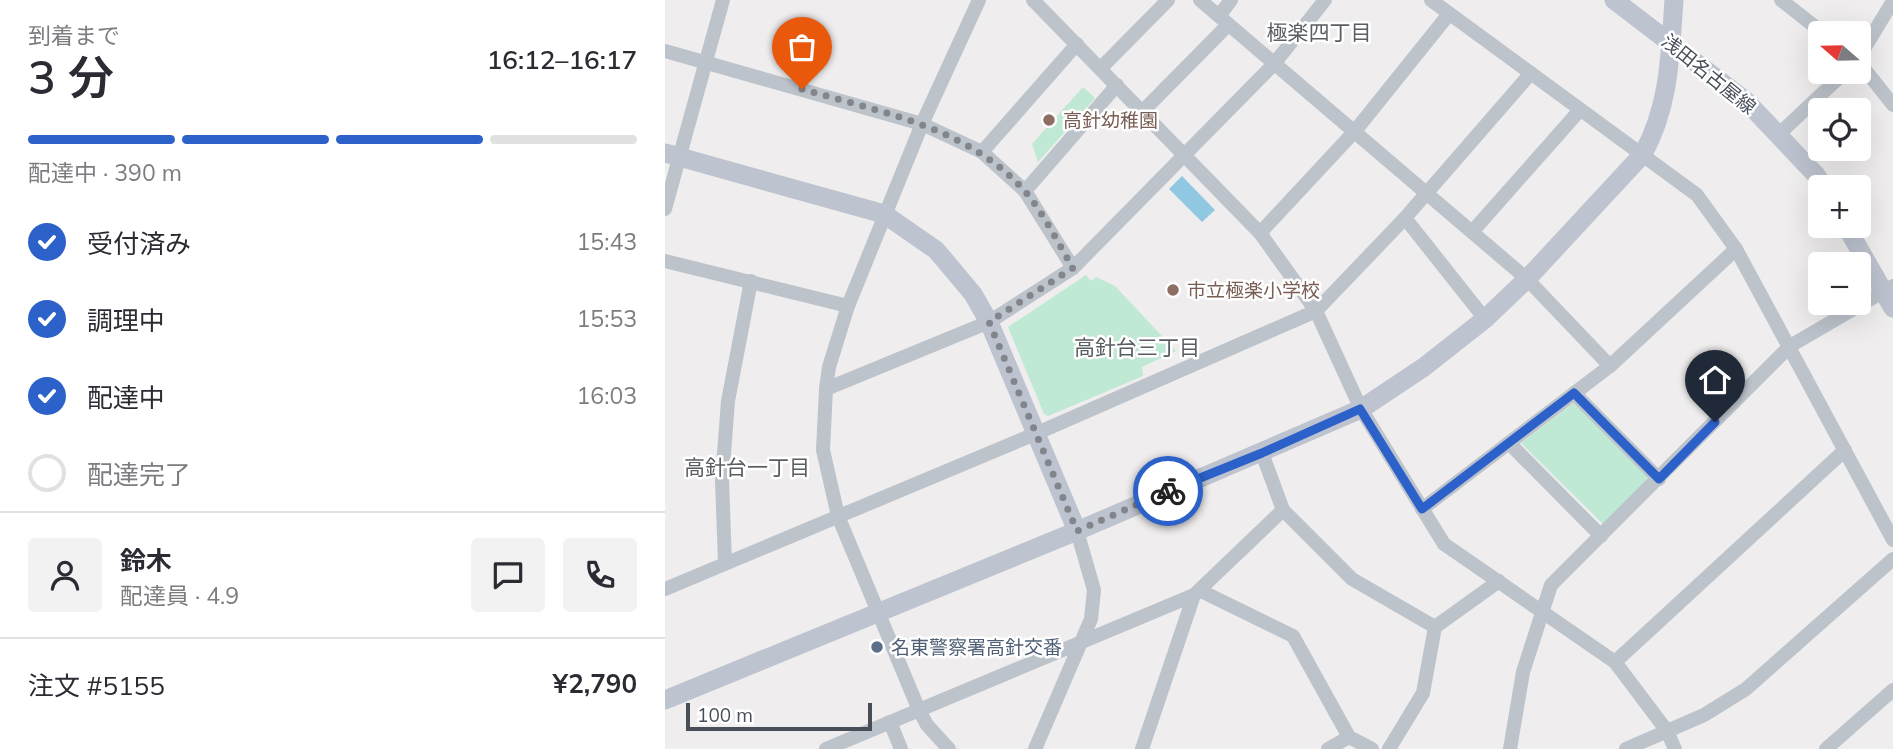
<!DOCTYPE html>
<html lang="ja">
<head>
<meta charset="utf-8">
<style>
	body { margin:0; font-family:Mulish,"Noto Sans JP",sans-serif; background:#f2f2f3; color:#2b2b33; height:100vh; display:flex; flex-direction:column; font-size:26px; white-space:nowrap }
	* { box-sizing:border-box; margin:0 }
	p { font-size:23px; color:#7c7c81 }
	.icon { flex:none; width:38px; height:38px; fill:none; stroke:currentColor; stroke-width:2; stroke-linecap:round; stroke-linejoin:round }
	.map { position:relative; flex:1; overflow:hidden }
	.details { display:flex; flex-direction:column; background:#fff; width:665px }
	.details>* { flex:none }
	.needle { width:46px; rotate:290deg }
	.tools { position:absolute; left:1143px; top:21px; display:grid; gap:14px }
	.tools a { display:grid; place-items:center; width:63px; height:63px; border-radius:7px; background:#fff; box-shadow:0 7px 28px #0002; font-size:35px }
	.scale { position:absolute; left:21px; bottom:18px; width:186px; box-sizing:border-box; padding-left:7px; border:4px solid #474e58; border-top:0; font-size:19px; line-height:24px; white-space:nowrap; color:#474e58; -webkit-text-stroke:5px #fff; paint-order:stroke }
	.pin { position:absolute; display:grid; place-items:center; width:60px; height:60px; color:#fff; margin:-72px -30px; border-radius:50% 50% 50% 0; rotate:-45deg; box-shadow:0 0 7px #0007 }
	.pin .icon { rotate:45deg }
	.courier { position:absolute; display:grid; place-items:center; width:70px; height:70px; margin:-35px; border:5px solid #2c61ca; border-radius:50%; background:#fff; color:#222; box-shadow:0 2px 9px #0007 }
	.headline em { font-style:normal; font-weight:600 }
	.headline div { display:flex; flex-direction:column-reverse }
	.headline { display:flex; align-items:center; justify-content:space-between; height:119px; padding:0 28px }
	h1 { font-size:46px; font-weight:600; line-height:52px }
	.bar { display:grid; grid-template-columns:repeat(4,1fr); gap:10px 7px; align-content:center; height:84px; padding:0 28px }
	.bar i { height:9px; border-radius:5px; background:#e1e1e2 }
	.bar .active { background:#2c61ca }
	.bar p { grid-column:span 4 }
	.line { display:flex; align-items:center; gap:18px; padding:0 28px; border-top:2px solid #e1e1e2 }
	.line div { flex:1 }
	.round { display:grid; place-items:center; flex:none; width:74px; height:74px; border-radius:7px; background:#f2f2f3 }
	ol { padding:0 28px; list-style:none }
	li { display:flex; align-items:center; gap:21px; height:77px }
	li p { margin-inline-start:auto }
	li .icon { padding:7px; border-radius:50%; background:#2c61ca; color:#fff; stroke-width:4 }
	li:last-child { color:#7c7c81 }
	li i { width:38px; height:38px; border:4px solid #e1e1e2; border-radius:50% }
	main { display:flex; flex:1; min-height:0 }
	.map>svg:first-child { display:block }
	.green { fill:#bfe9d4 }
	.water { fill:#91c8e1 }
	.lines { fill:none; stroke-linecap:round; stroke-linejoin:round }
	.street { stroke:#bdc3cb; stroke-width:14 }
	.secondary { stroke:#bdc3cf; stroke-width:19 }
	.done { stroke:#82868c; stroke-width:7; stroke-dasharray:0 12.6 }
	.route { stroke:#2c61ca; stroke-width:9 }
	.education-dot { fill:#8d6e63; stroke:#fff; stroke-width:2.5 }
	.service-dot { fill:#5c6f8a; stroke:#fff; stroke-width:2.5 }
	.labels { text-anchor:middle; stroke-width:5; stroke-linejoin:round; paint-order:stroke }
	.street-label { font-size:19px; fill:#474e58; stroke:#fff }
	.education-label { font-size:19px; fill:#785e54; stroke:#fff; text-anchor:start }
	.service-label { font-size:19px; fill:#4e5e75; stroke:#fff; text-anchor:start }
	.neighbourhood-label { font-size:21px; fill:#5a5d61; stroke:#fff }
</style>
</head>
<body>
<main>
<section class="details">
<div class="headline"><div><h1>3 分</h1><p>到着まで</p></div><em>16:12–16:17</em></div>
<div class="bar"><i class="active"></i><i class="active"></i><i class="active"></i><i></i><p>配達中 · 390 m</p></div>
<ol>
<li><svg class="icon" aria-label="check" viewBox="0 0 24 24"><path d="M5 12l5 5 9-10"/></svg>受付済み<p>15:43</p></li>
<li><svg class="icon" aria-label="check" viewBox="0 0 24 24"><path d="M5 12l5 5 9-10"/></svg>調理中<p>15:53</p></li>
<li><svg class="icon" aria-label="check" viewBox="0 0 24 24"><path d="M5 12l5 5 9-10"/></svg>配達中<p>16:03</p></li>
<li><i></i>配達完了</li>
</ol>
<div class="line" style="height:126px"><a class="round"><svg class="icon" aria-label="person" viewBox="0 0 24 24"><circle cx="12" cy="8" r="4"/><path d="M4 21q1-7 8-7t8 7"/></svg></a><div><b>鈴木</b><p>配達員 · 4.9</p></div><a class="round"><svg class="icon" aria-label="chat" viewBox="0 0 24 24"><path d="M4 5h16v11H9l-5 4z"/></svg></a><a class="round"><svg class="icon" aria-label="phone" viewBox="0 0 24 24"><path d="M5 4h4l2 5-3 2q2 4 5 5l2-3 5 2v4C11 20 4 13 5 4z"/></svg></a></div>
<div class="line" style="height:91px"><div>注文 #5155</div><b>¥2,790</b></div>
</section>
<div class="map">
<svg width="1228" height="749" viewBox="0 0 1228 749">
	<rect width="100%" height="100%" fill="#efeded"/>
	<g class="green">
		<path d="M 418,87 L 430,98 L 373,162 L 367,144 Z"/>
		<path d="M 421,275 L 426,281 L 431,277 L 450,286 L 511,351 L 477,367 L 478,376 L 383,416 L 379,414 L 343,327 Z"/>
		<path d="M 911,401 L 982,474 L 983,480 L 938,524 L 856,443 Z"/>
	</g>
	<path class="water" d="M 517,176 L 550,210 L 537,222 L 504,189 Z"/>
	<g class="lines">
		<g class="street">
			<path d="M 368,0 L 595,233 L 651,311 L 696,409 L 779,544 L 950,662 L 1002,731 L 1010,749"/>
			<path d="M 535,0 L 862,279 L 945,366"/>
			<path d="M 766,0 L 1032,195 L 1071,249 L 1228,540"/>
			<path d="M 1116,0 L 1158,33"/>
			<path d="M 554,16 L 566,0"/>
			<path d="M 0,51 L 257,124 L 317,152 L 360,191 L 408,268"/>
			<path d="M 1194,57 L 1228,1"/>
			<path d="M 1194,62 L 1228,105"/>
			<path d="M 436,68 L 503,0"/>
			<path d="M 477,112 L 563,25"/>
			<path d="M 1113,135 L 1180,72"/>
			<path d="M 317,152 L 412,44"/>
			<path d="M 360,191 L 452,85"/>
			<path d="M 0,209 L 58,0"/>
			<path d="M 740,218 L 820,319"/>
			<path d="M 807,232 L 915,110"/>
			<path d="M 595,233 L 690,131 L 784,14"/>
			<path d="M 0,261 L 183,306"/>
			<path d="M 161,389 L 324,322 L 408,268 L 609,64 L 660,0"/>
			<path d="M 909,393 L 994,479"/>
			<path d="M 844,443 L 936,536"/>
			<path d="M 597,453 L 618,510 L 687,579 L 770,627"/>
			<path d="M 757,509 L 945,366 L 1071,249"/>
			<path d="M 60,563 L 57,480 L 63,401 L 86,281"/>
			<path d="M 0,589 L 370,434 L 651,311 L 740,218 L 866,73"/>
			<path d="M 536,591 L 628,636 L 684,737 L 707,749"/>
			<path d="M 950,662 L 1180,450"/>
			<path d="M 225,722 L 236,749"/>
			<path d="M 161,749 L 529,595 L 618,510"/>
			<path d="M 284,749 L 262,725 L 254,710 L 173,516 L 158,450 L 161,389 L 164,367 L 183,306 L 257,124 L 314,0"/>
			<path d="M 370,749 L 426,619 L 429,590 L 412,531"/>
			<path d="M 477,749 L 529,595"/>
			<path d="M 663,749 L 684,737"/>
			<path d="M 724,749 L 758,693 L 770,627 L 834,581"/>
			<path d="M 845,749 L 858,672 L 886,585 L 1125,346 L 1228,286"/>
			<path d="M 961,749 L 1039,715 L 1081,689 L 1228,559"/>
			<path d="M 1161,749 L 1228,690"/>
		</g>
		<g class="secondary">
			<path d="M 949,0 L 1081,101 L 1151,175 L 1159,187"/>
			<path d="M 0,153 L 219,214 L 271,250 L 308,294 L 324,322 L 412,531"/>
			<path d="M 1181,226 L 1228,308"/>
			<path d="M 0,700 L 412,531 L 696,409 L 759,367 L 820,319 L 862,279 L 978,154 C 1005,105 1005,54 1009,0"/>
		</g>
	</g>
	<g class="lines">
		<path class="done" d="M 137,89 C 215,112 302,127 359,190 C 378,212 393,243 408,268 L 324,322 L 412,531 L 503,491"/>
		<path class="route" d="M 503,491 L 597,453 L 695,409 L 757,509 L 909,393 L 994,479 L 1050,422"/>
	</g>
	<g class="education-dot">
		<circle cx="384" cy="120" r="7"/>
		<circle cx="508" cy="290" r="7"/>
	</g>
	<circle class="service-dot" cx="212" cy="647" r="7"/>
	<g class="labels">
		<g class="street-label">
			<text transform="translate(1044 74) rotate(39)" y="7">浅田名古屋線</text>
		</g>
		<g class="education-label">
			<text x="398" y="127">高針幼稚園</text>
			<text x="522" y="297">市立極楽小学校</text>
		</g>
		<g class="service-label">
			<text x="226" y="654">名東警察署高針交番</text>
		</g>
		<g class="neighbourhood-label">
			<text x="654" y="40">極楽四丁目</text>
			<text x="472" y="355">高針台三丁目</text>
			<text x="82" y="475">高針台一丁目</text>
		</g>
	</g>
</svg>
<div class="tools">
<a><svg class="needle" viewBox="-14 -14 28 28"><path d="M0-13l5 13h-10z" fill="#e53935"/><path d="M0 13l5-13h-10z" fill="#7c7c81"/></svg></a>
<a><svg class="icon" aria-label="locate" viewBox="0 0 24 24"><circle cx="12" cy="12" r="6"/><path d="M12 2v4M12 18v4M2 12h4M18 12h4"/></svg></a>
<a>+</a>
<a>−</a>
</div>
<div class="scale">100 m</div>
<div class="pin" style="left:137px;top:89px;background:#ea580c"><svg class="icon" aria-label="bag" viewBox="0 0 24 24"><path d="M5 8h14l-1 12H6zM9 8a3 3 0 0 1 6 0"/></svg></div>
<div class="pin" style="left:1050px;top:422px;background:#1f2937"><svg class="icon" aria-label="home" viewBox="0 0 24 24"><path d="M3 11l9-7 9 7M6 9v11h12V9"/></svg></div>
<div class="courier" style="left:503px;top:491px"><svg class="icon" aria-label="bike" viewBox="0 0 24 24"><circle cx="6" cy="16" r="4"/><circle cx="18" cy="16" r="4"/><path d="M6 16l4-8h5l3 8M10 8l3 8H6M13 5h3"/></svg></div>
</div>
</main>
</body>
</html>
